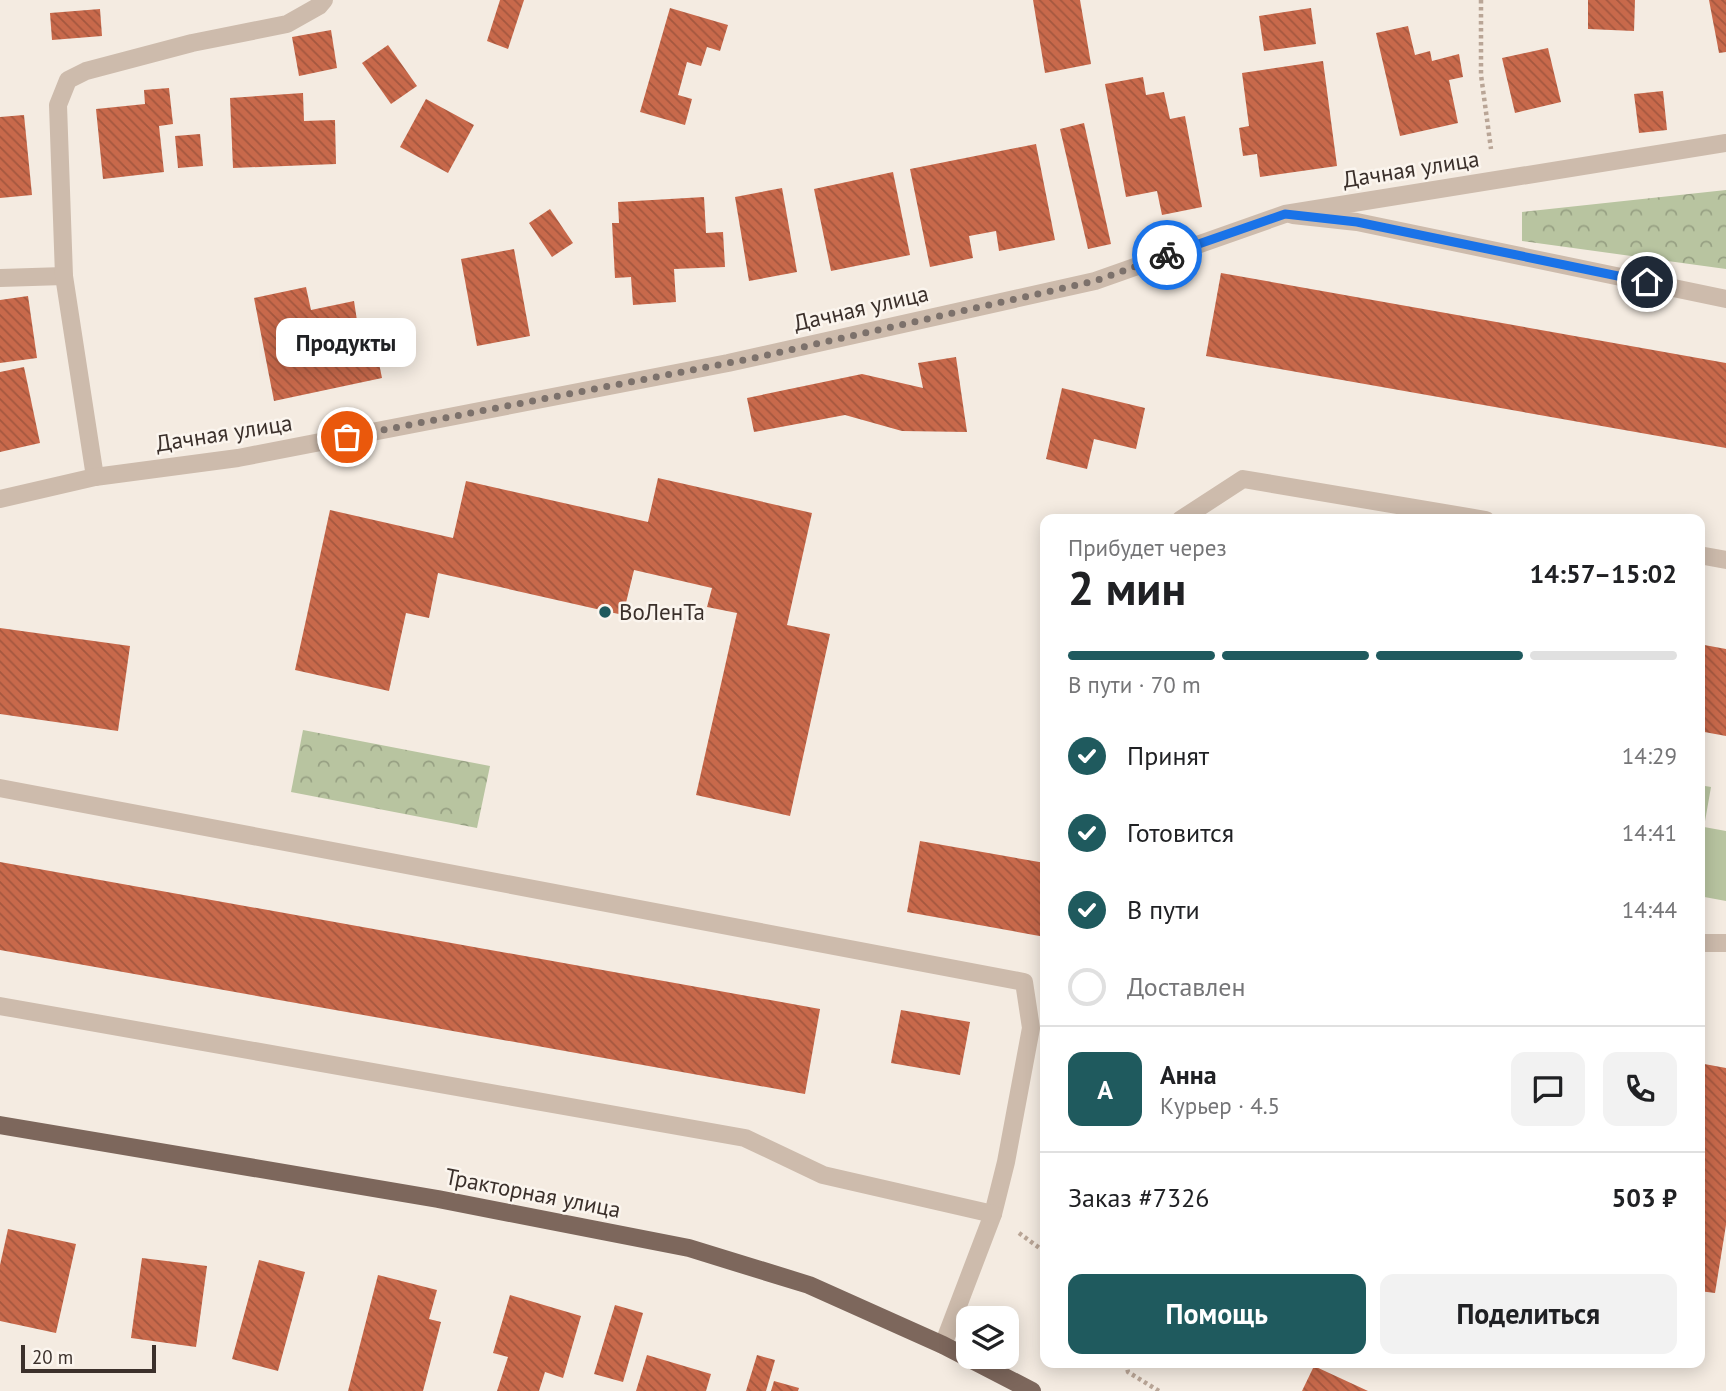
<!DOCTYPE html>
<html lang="ru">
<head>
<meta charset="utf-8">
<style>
	body { margin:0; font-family:"PT Sans",sans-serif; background:#f2f2f2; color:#202124; height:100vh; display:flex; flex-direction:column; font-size:26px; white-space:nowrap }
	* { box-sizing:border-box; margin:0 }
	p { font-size:23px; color:#757577 }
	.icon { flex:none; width:38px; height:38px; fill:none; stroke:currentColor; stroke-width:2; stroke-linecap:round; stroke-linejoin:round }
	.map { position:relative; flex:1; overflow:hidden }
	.side { position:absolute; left:1040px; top:514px; width:665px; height:854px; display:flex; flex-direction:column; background:#fff; border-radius:14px; box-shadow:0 4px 18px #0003 }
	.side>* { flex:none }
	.buttons { position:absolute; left:956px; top:1306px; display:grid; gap:14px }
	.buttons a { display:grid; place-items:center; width:63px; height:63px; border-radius:14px; background:#fff; box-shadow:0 4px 18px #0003; font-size:35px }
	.scale { position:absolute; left:21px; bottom:18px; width:135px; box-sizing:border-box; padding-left:7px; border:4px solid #3b302b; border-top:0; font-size:19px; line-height:24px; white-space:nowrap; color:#3b302b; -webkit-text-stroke:5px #fbf5ee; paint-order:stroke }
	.pin { position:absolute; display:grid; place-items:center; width:60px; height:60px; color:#fff; margin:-30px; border:4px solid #fff; border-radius:50%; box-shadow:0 2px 7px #0007 }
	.courier { position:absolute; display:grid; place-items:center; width:70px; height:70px; margin:-35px; border:5px solid #1a73e8; border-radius:50%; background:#fff; color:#222; box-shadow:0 2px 9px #0007 }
	.bubble { position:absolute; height:49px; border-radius:14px; background:#fff; box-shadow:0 4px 18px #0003; font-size:23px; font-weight:600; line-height:49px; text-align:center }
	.headline em { font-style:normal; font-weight:600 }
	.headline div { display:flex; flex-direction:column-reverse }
	.headline { display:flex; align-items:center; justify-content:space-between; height:119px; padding:0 28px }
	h1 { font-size:46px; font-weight:600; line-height:52px }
	.bar { display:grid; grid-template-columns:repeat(4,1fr); gap:10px 7px; align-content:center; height:84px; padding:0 28px }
	.bar i { height:9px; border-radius:5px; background:#e0e0e0 }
	.bar .selected { background:#1f5a5e }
	.bar p { grid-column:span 4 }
	.line { display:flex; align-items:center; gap:18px; padding:0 28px; border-top:2px solid #e0e0e0 }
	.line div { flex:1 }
	.round { display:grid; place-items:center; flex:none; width:74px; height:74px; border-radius:14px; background:#f2f2f2 }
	ol { padding:0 28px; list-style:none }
	li { display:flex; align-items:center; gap:21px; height:77px }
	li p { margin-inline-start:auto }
	li .icon { padding:7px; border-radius:50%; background:#1f5a5e; color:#fff; stroke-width:4 }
	li:last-child { color:#757577 }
	li i { width:38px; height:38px; border:4px solid #e0e0e0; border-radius:50% }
	.action { display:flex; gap:14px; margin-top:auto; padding:14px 28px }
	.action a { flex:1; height:80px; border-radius:14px; background:#1f5a5e; color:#fff; font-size:28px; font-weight:600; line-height:80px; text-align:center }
	.action a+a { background:#f2f2f2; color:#202124 }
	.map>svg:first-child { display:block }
	.grass { fill:#b8c4a0 }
	.park { fill:url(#park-crowns) }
	.building { fill:url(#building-back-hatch) }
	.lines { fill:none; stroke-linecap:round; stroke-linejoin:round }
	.path { stroke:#b9a596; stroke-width:4.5; stroke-dasharray:3.5 3.5; stroke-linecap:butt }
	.service { stroke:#cdbbac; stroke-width:18 }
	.minor { stroke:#cdbbac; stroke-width:18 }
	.primary { stroke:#7d675c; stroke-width:18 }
	.done { stroke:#7c716b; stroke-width:7; stroke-dasharray:0 12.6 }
	.route { stroke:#1a73e8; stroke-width:9 }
	.poi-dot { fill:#1f5a5e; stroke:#fbf5ee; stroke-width:2.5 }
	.labels { text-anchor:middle; stroke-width:5; stroke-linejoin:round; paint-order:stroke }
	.street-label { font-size:23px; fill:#3b302b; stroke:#fbf5ee }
	.poi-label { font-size:23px; fill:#3b302b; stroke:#fbf5ee; text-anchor:start }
</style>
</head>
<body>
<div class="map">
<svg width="1726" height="1391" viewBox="0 0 1726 1391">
	<defs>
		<pattern id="park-crowns" width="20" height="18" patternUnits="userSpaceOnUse" patternTransform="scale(1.75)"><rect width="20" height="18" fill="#b8c4a0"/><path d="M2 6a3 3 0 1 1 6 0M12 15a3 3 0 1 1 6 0" fill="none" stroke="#97a083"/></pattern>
		<pattern id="building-back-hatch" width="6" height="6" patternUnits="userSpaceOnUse" patternTransform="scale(1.75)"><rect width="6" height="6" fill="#c8694b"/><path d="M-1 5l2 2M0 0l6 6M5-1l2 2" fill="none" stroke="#a4573f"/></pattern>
	</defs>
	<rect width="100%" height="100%" fill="#f4ebe1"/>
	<path class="grass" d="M 1699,785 L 1711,787 L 1704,827 L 1726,831 L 1726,901 L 1699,896 Z"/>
	<g class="park">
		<path d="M 1726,190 L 1726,269 L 1522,241 L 1522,212 Z"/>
		<path d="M 303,730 L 490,766 L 477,828 L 291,792 Z"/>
	</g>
	<g class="building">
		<path d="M 500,0 L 524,0 L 508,49 L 487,41 Z"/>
		<path d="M 1033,0 L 1080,0 L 1091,64 L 1045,73 Z"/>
		<path d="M 1588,0 L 1635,0 L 1634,31 L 1588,29 Z"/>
		<path d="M 1709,0 L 1726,0 L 1726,52 L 1719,53 Z"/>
		<path d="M 670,8 L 728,25 L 720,51 L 707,47 L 701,66 L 687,62 L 678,95 L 692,99 L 685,125 L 640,112 Z"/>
		<path d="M 1311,8 L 1316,44 L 1264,51 L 1259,16 Z"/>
		<path d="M 100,9 L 102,36 L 52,40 L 50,13 Z"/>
		<path d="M 1408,26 L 1415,55 L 1430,51 L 1432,61 L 1459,54 L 1463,77 L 1449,80 L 1458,123 L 1400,136 L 1376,33 Z"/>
		<path d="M 331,30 L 337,68 L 299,76 L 292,37 Z"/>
		<path d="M 388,45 L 417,86 L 391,104 L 362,63 Z"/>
		<path d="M 1548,48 L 1561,102 L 1515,113 L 1502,58 Z"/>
		<path d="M 1323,61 L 1337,166 L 1260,177 L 1257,154 L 1243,156 L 1239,128 L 1249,126 L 1242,73 Z"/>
		<path d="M 1143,77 L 1146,95 L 1164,92 L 1170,119 L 1185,116 L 1202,207 L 1162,215 L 1157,191 L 1126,197 L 1105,84 Z"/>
		<path d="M 169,88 L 173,124 L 159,126 L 164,172 L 103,179 L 96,109 L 145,104 L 144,90 Z"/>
		<path d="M 1663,91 L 1667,130 L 1639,133 L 1634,94 Z"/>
		<path d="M 303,93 L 304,121 L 335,120 L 336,164 L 233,168 L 230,98 Z"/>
		<path d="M 426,99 L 474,125 L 448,173 L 400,147 Z"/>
		<path d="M 24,115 L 32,195 L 0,198 L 0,117 Z"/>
		<path d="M 1084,123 L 1111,244 L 1088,249 L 1060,129 Z"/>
		<path d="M 200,134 L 203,166 L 178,168 L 175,136 Z"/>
		<path d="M 1036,144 L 1055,240 L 999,251 L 996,231 L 969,236 L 973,258 L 930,267 L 910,169 Z"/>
		<path d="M 893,172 L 910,255 L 831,271 L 814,189 Z"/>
		<path d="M 782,188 L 797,272 L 749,281 L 735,197 Z"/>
		<path d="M 704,197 L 706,233 L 723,232 L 725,267 L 674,269 L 676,302 L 633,305 L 631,277 L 615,278 L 612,223 L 619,223 L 618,202 Z"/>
		<path d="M 550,209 L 573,243 L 552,257 L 529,223 Z"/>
		<path d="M 514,249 L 530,336 L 477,346 L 461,259 Z"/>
		<path d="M 1221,273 L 1726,363 L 1726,448 L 1206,356 Z"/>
		<path d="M 306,287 L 311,310 L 354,301 L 358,327 L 371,324 L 382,378 L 274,401 L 254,298 Z"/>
		<path d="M 28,296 L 37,358 L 0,363 L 0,300 Z"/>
		<path d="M 956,357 L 967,432 L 902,431 L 845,415 L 754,432 L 747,398 L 862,374 L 923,388 L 918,363 Z"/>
		<path d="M 24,367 L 40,443 L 0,452 L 0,372 Z"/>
		<path d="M 1062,388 L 1145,408 L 1136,449 L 1094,439 L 1087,469 L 1046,459 Z"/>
		<path d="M 658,478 L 812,513 L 787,625 L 830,634 L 790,816 L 696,795 L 737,613 L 707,607 L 712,588 L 634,570 L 623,615 L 438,573 L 429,618 L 406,613 L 389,691 L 295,670 L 330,510 L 453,538 L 466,481 L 648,522 Z"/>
		<path d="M 0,628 L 130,646 L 118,731 L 0,714 Z"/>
		<path d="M 1699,644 L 1726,649 L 1726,736 L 1699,731 Z"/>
		<path d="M 920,841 L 1045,863 L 1045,937 L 907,912 Z"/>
		<path d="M 0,862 L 820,1009 L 805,1094 L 0,950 Z"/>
		<path d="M 901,1010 L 970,1022 L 960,1075 L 891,1063 Z"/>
		<path d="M 1699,1063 L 1726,1068 L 1726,1225 L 1715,1293 L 1699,1291 Z"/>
		<path d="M 8,1229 L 76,1244 L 56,1333 L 0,1321 L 0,1265 Z"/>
		<path d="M 142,1258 L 207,1266 L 196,1347 L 131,1338 Z"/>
		<path d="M 259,1260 L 305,1272 L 278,1371 L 232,1359 Z"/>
		<path d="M 378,1275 L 437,1290 L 429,1319 L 441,1322 L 423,1391 L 348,1391 Z"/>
		<path d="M 510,1295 L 581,1316 L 563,1378 L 545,1372 L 539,1391 L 497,1391 L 508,1357 L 493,1353 Z"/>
		<path d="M 615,1305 L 643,1313 L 623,1382 L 594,1374 Z"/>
		<path d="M 647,1355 L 711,1374 L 706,1391 L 636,1391 Z"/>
		<path d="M 757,1355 L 775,1360 L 766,1391 L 746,1391 Z"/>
		<path d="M 1314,1366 L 1368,1391 L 1302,1391 Z"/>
		<path d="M 774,1381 L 799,1388 L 798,1391 L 771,1391 Z"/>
	</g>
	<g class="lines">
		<g class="path">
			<path d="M 1481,0 L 1481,75 L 1491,149"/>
			<path d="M 1019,1233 L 1045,1252"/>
			<path d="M 1126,1363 L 1128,1372 L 1159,1391"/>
		</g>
		<g class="service">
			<path d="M 1293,215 L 1357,222 L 1726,299"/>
			<path d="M 1180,520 L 1243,479 L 1486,520"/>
			<path d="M 1699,555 L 1726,560"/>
			<path d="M 0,788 L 1024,982 L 1031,1028 L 1006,1162 L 993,1214 L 943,1345"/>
			<path d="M 1699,943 L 1726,943"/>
			<path d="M 0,1006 L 745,1138 L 823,1175 L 993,1214"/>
		</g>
		<g class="minor">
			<path d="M 0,278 L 64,276"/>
			<path d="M 95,477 L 64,276 L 58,105 L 68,80 L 86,71 L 192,43 L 287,24 L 319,6 L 324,0"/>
			<path d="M 0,499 L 95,477 L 238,458 L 728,363 L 1095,281 L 1285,214 L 1726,143"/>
		</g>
		<path class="primary" d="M 0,1125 L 438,1199 L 689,1248 L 809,1285 L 943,1345 L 1032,1391"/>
	</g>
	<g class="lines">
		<path class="done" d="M 347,437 L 754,358 L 1095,281 L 1167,255"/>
		<path class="route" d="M 1167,255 L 1285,214 L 1357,222 L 1647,282"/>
	</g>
	<circle class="poi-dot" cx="605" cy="612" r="7"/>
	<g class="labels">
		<g class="street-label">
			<text transform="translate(1411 169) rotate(-9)" y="8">Дачная улица</text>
			<text transform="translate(861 308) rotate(-13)" y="8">Дачная улица</text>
			<text transform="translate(224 433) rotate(-9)" y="8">Дачная улица</text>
			<text transform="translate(533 1193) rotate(11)" y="8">Тракторная улица</text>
		</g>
		<g class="poi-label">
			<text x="619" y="620">ВоЛенТа</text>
		</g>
	</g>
</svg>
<div class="buttons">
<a><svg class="icon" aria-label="layers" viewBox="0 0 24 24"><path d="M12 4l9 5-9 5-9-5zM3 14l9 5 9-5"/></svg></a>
</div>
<div class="scale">20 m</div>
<div class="pin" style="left:347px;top:437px;background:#ea580c"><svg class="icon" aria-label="bag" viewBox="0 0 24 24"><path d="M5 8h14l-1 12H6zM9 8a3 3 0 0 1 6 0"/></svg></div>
<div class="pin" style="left:1647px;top:282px;background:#1f2937"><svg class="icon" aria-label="home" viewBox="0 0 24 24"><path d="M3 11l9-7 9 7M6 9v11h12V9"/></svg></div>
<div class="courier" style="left:1167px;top:255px"><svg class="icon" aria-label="bike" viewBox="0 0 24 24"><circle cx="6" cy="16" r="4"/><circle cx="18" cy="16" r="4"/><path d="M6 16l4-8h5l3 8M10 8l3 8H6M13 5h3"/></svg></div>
<div class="bubble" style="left:276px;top:318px;width:140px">Продукты</div>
<section class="side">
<div class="headline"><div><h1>2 мин</h1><p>Прибудет через</p></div><em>14:57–15:02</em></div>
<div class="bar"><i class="selected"></i><i class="selected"></i><i class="selected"></i><i></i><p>В пути · 70 m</p></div>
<ol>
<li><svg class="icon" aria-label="check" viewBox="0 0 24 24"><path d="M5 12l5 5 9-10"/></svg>Принят<p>14:29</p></li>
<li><svg class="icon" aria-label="check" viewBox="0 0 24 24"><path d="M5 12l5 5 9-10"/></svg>Готовится<p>14:41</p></li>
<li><svg class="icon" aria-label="check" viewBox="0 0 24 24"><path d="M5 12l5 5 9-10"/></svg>В пути<p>14:44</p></li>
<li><i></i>Доставлен</li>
</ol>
<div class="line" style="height:126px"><b class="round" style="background:#1f5a5e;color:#fff">А</b><div><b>Анна</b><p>Курьер · 4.5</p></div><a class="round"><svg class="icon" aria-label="chat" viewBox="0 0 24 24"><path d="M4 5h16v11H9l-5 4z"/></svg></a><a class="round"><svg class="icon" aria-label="phone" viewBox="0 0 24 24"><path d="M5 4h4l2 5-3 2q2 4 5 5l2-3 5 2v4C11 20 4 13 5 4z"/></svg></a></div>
<div class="line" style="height:91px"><div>Заказ #7326</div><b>503 ₽</b></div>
<div class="action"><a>Помощь</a><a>Поделиться</a></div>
</section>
</div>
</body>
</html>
